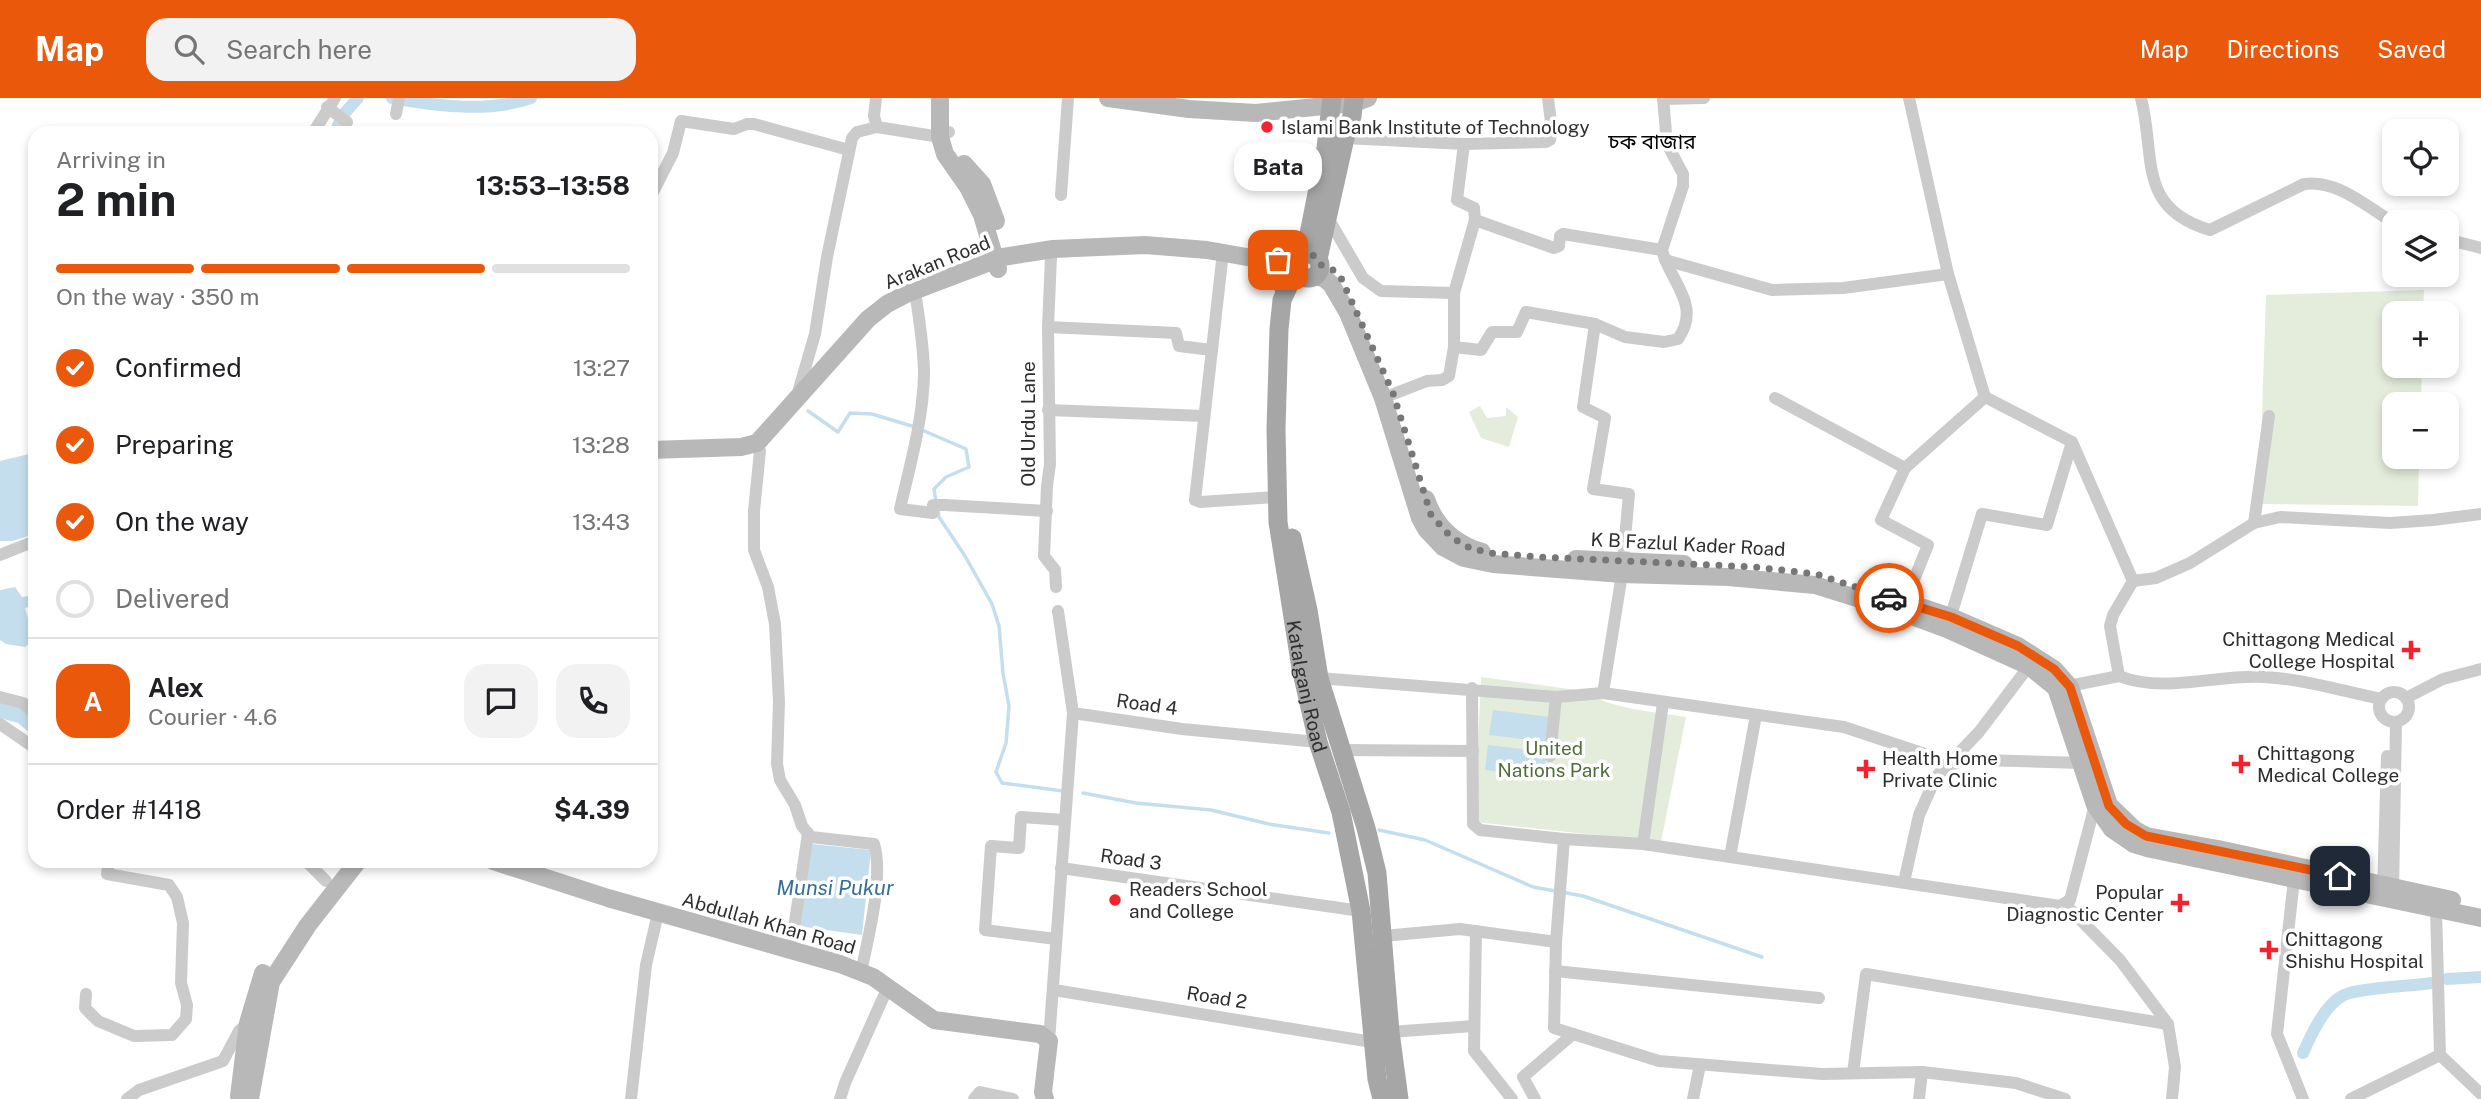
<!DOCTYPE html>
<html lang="en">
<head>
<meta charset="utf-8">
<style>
	body { margin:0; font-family:"Public Sans","Noto Sans Bengali",sans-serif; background:#f2f2f2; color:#202124; height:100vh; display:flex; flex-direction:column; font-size:26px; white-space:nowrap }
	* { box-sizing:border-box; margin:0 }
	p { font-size:23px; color:#757577 }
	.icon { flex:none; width:38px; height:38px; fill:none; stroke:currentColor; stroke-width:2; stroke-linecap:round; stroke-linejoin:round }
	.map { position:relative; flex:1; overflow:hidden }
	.side { position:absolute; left:28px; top:28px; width:630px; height:742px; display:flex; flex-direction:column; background:#fff; border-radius:21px; box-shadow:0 4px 10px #0003 }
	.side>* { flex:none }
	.buttons { position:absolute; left:2382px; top:21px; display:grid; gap:14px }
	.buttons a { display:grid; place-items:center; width:77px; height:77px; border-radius:14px; background:#fff; box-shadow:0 4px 10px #0003; font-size:35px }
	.pin { position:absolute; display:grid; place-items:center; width:60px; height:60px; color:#fff; margin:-30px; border-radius:14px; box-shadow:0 4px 10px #0006 }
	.courier { position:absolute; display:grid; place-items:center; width:70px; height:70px; margin:-35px; border:5px solid #ea580c; border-radius:50%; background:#fff; color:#222; box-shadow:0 2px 9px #0007 }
	.bubble { position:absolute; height:49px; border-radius:21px; background:#fff; box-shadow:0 4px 10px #0003; font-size:23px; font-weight:700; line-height:49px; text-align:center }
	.headline em { font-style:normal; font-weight:700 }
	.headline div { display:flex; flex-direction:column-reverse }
	.headline { display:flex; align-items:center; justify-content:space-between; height:119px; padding:0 28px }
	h1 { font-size:46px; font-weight:700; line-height:52px }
	.bar { display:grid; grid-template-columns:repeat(4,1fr); gap:10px 7px; align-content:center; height:84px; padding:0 28px }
	.bar i { height:9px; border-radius:5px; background:#e0e0e0 }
	.bar .selected { background:#ea580c }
	.bar p { grid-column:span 4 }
	.line { display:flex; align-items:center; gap:18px; padding:0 28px; border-top:2px solid #e0e0e0 }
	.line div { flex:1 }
	.round { display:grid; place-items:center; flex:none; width:74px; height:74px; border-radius:21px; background:#f2f2f2 }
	ol { padding:0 28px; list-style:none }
	li { display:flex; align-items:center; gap:21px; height:77px }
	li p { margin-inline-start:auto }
	li .icon { padding:7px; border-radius:50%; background:#ea580c; color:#fff; stroke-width:4 }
	li:last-child { color:#757577 }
	li i { width:38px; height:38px; border:4px solid #e0e0e0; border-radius:50% }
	header { display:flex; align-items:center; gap:42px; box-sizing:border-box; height:98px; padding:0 35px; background:#ea580c; color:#fff }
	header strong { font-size:33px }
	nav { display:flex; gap:38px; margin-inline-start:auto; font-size:24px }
	.search { width:490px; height:63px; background:#f2f2f2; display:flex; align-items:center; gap:18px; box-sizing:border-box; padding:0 24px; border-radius:21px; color:#757577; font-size:26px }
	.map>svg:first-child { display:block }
	.green { fill:#e4eddb }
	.water { fill:#c5deee }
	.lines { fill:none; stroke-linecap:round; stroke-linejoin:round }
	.stream { stroke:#c5deee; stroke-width:3.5 }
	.canal { stroke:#c5deee; stroke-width:12 }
	.street { stroke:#cbcbcb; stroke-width:12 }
	.secondary { stroke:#b8b8b8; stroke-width:18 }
	.primary { stroke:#a6a6a6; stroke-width:19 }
	.done { stroke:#777; stroke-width:7; stroke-dasharray:0 12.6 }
	.route { stroke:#ea580c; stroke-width:9 }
	.poi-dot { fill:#f4222e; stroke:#fff; stroke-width:2.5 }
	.labels { text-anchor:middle; stroke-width:7; stroke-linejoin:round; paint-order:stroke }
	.poi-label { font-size:19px; fill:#2e2e2e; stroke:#fff; text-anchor:start }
	.street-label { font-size:19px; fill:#2e2e2e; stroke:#fff }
	.park-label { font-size:19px; fill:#506e38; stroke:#fff }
	.neighbourhood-label { font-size:21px; fill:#000; stroke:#fff }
	.water-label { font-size:21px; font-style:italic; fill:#357097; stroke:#fff }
</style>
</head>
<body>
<header>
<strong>Map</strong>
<div class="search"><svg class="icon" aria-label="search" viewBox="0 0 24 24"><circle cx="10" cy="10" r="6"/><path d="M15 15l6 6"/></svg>Search here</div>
<nav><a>Map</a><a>Directions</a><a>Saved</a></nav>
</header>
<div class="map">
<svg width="2481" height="1001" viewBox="0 0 2481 1001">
	<rect width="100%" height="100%" fill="#fff"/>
	<g class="green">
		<path d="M 2424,192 L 2423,215 L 2394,215 L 2394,268 L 2422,268 L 2421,306 L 2394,306 L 2394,359 L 2419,359 L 2418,408 L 2259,406 L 2266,197 Z"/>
		<path d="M 1480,308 L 1487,320 L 1506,318 L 1506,309 L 1518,319 L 1509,349 L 1481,340 L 1469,314 Z"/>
		<path d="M 1481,579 L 1584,593 C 1613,612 1652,613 1686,619 L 1661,744 L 1475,724 Z"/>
	</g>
	<g class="water">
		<path d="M 33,355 L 35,366 L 35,436 L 12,443 L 0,443 L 0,363 Z"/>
		<path d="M 15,489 L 22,499 L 35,497 L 33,507 L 25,510 L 34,542 L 25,549 L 6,546 L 0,542 L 0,492 Z"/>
		<path d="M 0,604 L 27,612 L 35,619 L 35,639 L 18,625 L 0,620 Z"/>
		<path d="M 1493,612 L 1551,619 L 1548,644 L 1489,637 Z"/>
		<path d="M 1488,647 L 1547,654 L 1543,679 L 1485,672 Z"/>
		<path d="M 812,746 L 871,752 L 862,837 L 798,828 Z"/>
	</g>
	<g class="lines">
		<g class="stream">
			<path d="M 808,313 L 838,334 L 850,315 L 872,316 L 915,329"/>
			<path d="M 922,332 L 966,351 L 969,369 L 946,379 L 934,391 L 936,404"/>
			<path d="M 938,412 L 939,419 L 965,458 L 992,506 L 999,528 L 1003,575 L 1009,608 L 1006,645 L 996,674 L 1002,685 L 1063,693"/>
			<path d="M 1083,695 L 1136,705 L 1211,712 L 1269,726 L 1329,735"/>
			<path d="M 1379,732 L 1425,742 L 1533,789 L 1583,798 L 1762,859"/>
		</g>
		<g class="canal">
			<path d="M 392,0 C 437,8 488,15 531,0"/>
			<path d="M 335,35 L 342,18 L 358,0"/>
			<path d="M 2447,881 L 2481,879"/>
			<path d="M 2303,955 C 2311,937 2325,906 2344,897 C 2358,890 2413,888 2432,885"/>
		</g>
		<g class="street">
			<path d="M 876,0 L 874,18 L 877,29"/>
			<path d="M 1909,0 L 1948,176 L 1985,299"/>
			<path d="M 2141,0 C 2156,58 2136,110 2210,132 L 2304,86 C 2337,81 2367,109 2394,125"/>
			<path d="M 1663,1 L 1704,0"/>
			<path d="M 327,9 L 347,24"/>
			<path d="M 396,16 L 399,0"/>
			<path d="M 313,35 L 335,0"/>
			<path d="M 1345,40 L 1464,46 L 1546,44 L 1550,42 L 1552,32 L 1548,0"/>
			<path d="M 1061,97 L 1068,0"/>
			<path d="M 651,98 L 673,55 L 681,23 L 734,31 L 747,26 L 754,26 L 849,52"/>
			<path d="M 1328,120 L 1363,180 L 1381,193 L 1454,195"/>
			<path d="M 1475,122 L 1554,150 L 1559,148 L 1560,138 L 1563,136 L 1662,152"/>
			<path d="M 2446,141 L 2481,150"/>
			<path d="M 1051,159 L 1048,229 L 1050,366 L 1047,388 L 1044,458 L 1055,472 L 1056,489"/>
			<path d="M 1665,162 L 1772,192 L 1843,190 L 1948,176"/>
			<path d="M 1222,163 L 1195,402 L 1200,404 L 1275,399"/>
			<path d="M 916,200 C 920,226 924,251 924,277 C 923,322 910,367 900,411 L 933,415 L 933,407 L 945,407 L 1047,413"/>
			<path d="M 1595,226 L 1583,309 L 1605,320 L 1593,391 L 1629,396 L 1623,463"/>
			<path d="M 1048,229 L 1176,235 L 1179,248 L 1212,252"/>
			<path d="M 1454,249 L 1481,252 L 1492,234 L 1517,234 L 1526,214 L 1595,226 L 1625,239 L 1664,244 L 1678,241 C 1702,207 1670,184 1662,152 L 1683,88 L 1683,76 L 1667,46 L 1663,0"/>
			<path d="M 797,298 L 815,236 L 827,159 L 852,40 L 857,34 L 877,29 L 940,39 L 949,34"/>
			<path d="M 1383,300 L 1427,283 L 1442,282 L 1449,278 L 1454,249 L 1454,195 L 1475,122 L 1474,110 L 1457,102 L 1464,46"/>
			<path d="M 1775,300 L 1905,370"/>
			<path d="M 1048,312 L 1204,318"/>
			<path d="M 757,345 L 760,353 L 754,413 L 754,452 L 768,489 L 775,526 L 779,604 L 777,666 L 780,682 L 795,707 L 802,728 L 811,739 L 874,746 C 884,778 868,841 861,874"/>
			<path d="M 2254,425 L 2269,318"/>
			<path d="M 0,457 L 35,443"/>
			<path d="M 2133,483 L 2156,480 L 2190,465 L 2254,425 L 2280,419 L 2390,425 L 2433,422 L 2481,416"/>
			<path d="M 1058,513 L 1073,615 L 1182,631 L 1318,644"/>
			<path d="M 1901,514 L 1928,447 L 1881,422 L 1905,370 L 1985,299 L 2072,344 L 2133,483"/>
			<path d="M 1949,524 L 1982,416 L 2047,427 L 2072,344"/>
			<path d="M 2119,578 C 2165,596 2216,576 2264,579 C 2304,581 2342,593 2381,601"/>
			<path d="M 1319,580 L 1556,599 L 1603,595 L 1716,611 L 1844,629 L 1922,655 L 1945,669"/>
			<path d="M 2064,589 L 2119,578 L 2110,528 L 2113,517 L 2133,483"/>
			<path d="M 1472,590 L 1473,726 L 1480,732 L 1564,741 L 1643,746 L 2060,808 L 2070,802 L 2095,707"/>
			<circle cx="2394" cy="609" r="15"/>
			<path d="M 1603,595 L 1622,476"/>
			<path d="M 0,599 L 23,605 L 35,616"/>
			<path d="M 2406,600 L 2443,581 L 2481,571"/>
			<path d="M 0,626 L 35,650"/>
			<path d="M 1340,652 L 1473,653"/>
			<path d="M 1550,658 L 1556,599"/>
			<path d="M 1947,669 L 1962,663 L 1981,662 L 2082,665"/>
			<path d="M 1564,741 L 1556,844 L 1554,930 L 1659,963 L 1822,976 L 1922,974 L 2016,985 L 2065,1001"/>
			<path d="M 1643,746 L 1663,605"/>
			<path d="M 1730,759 L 1756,617"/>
			<path d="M 306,763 L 326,783"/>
			<path d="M 1061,770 L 1361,813"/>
			<path d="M 2294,781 L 2277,936 L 2303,1001"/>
			<path d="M 1904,784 L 1919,717 L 1936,679 L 1979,634 L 2029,568"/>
			<path d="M 2383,794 L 2387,658"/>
			<path d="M 2393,795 L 2396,624"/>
			<path d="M 2065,806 L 2120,862 L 2168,926 L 2175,969 L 2172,1001"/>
			<path d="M 2436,811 L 2440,957"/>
			<path d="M 1476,833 L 1474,953 L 1512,1001"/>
			<path d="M 1383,838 L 1460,831 L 1556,844"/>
			<path d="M 1056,841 L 985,832 L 991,748 L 1019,750 L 1021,719 L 1065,722"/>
			<path d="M 791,851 L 808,735"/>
			<path d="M 1555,873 L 1819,900"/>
			<path d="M 1054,892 L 1378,945"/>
			<path d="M 86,896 L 85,910 L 98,923 L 134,938 L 172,937 L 186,921 L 187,907 L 181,885 L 183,825 L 177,799 L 169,787 L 107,776 L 109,763"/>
			<path d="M 1390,934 L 1474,928"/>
			<path d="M 1049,943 L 1073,615"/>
			<path d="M 2440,957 L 2481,996"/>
			<path d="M 1853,975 L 1866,876 L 2168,926"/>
			<path d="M 127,1001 L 139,992 L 223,963 L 239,933 L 248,925"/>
			<path d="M 631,1001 L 646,867 L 658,815"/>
			<path d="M 840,1001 L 845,985 L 887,891"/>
			<path d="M 974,1001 L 980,994 L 1013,1001"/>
			<path d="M 1535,1001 L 1523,979 L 1573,936"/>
			<path d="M 1693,1001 L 1700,967"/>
			<path d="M 1919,1001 L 1922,974"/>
			<path d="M 2351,1001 L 2440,957"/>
		</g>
		<g class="secondary">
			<path d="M 940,0 L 940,39 L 945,56 L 968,89 L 982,117 L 998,171"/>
			<path d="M 1108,0 L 1189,11 L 1256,15 L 1354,5 L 1368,0"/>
			<path d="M 964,66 L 982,86 L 996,123"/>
			<path d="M 1315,178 L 1325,181 L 1331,186 L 1348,215 L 1383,300 L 1420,420 L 1426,431 L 1443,449 L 1464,460 L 1493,466 L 1622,476 L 1728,479 L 1815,487 L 1901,514 L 1947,531 L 2029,568 L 2056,590 L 2095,707 L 2112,731 L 2134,746 L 2151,751 L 2481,820"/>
			<path d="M 651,352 L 741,349 L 757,345 L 868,221 L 887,206 L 908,195 L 1003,159 L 1053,151 L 1145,147 L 1207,152 L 1258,161 L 1298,162"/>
			<path d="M 1426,401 C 1435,428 1455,446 1482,454"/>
			<path d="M 1576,461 L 1684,466"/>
			<path d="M 1924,510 L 1951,519 L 2018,548 L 2054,571 L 2070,589 L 2109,707 L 2135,732 L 2146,738 L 2218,751 L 2452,802"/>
			<path d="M 493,763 L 608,800 L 840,866 L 873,879 L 934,922 L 1040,936 L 1049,943 L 1043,994 L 1045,1001"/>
			<path d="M 239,998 L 248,925 L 263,875"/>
			<path d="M 250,1001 L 271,884 L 308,827 L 358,763"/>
		</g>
		<g class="primary">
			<circle cx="1308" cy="168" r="12"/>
			<path d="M 1305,156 L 1326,50 L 1332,0"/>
			<path d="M 1318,161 L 1345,40 L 1352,18 L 1354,0"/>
			<path d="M 1270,170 L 1280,179 L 1285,193"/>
			<path id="s1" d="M 1296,172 L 1282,202 L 1279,231 L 1276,331 L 1278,424 L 1301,570 L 1318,644 L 1341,714 L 1361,813 L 1377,981 L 1382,1001"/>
			<path d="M 1292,440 L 1308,512 L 1319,580 L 1366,730 L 1377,775 L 1390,934 L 1399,1001"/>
		</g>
	</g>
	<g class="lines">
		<path class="done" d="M 1278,162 L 1298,162 L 1305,156 L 1313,157 L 1321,167 L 1333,172 L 1341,180 L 1393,295 L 1431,417 L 1451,439 L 1470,450 L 1490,455 L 1539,459 L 1755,469 L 1816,476 L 1889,500"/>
		<path class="route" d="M 1889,500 L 1951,519 L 2018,548 L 2054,571 L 2070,589 L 2109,708 L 2126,726 L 2146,738 L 2340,778"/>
	</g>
	<g class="poi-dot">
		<circle cx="1267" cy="29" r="7"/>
		<path d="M2407.5 541.5h7v7h7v7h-7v7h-7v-7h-7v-7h7z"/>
		<path d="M2237.5 655.5h7v7h7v7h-7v7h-7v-7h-7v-7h7z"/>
		<path d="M1862.5 660.5h7v7h7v7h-7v7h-7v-7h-7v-7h7z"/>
		<circle cx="1115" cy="802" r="7"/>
		<path d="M2176.5 794.5h7v7h7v7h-7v7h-7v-7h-7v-7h7z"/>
		<path d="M2265.5 841.5h7v7h7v7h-7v7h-7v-7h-7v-7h7z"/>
	</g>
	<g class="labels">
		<g class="poi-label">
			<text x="1281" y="36">Islami Bank Institute of Technology</text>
			<text x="2395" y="548" text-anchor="end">Chittagong Medical<tspan x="2395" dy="22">College Hospital</tspan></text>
			<text x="2257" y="662">Chittagong<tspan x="2257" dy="22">Medical College</tspan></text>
			<text x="1882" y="667">Health Home<tspan x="1882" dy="22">Private Clinic</tspan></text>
			<text x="1129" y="798">Readers School<tspan x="1129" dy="22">and College</tspan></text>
			<text x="2164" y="801" text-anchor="end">Popular<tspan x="2164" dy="22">Diagnostic Center</tspan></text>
			<text x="2285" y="848">Chittagong<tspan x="2285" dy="22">Shishu Hospital</tspan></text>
		</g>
		<g class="street-label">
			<text transform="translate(937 164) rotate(-22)" y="7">Arakan Road</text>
			<text transform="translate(1028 326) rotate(-90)" y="7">Old Urdu Lane</text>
			<text transform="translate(1688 446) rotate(3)" y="7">K B Fazlul Kader Road</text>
			<text dy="7" stroke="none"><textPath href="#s1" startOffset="422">Katalganj Road</textPath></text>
			<text transform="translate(1147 606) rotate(8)" y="7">Road 4</text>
			<text transform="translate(1131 761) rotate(8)" y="7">Road 3</text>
			<text transform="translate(769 825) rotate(16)" y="7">Abdullah Khan Road</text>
			<text transform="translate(1217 899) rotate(9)" y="7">Road 2</text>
		</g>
		<g class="park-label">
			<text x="1554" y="657">United<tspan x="1554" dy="22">Nations Park</tspan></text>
		</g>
		<g class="neighbourhood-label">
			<text x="1652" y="51">চক বাজার</text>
		</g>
		<g class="water-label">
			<text x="835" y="797">Munsi Pukur</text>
		</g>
	</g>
</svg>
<div class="buttons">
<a><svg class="icon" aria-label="locate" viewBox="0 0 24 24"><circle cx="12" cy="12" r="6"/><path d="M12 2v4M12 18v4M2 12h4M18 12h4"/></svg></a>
<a><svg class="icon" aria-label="layers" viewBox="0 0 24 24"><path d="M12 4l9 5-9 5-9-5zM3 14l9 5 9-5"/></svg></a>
<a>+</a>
<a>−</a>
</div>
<div class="pin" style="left:1278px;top:162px;background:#ea580c"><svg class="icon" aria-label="bag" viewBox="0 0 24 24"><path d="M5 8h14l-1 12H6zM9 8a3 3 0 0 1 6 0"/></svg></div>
<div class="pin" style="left:2340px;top:778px;background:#1f2937"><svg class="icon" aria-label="home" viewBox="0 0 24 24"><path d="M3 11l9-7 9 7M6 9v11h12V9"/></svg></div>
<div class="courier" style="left:1889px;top:500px"><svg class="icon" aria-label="car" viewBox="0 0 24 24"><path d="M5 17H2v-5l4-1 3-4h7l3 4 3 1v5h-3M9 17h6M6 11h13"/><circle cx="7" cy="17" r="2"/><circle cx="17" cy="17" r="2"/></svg></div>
<div class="bubble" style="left:1234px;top:44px;width:88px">Bata</div>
<section class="side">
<div class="headline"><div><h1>2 min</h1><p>Arriving in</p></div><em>13:53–13:58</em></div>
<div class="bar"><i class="selected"></i><i class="selected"></i><i class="selected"></i><i></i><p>On the way · 350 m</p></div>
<ol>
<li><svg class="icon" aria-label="check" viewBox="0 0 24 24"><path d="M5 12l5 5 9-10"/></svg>Confirmed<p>13:27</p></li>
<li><svg class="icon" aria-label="check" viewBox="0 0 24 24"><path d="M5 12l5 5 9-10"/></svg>Preparing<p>13:28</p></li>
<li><svg class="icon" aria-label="check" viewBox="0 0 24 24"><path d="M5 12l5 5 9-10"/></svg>On the way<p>13:43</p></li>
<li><i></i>Delivered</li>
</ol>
<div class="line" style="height:126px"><b class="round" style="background:#ea580c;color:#fff">A</b><div><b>Alex</b><p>Courier · 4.6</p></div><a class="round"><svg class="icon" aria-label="chat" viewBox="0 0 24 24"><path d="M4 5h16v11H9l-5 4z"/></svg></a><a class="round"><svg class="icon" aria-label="phone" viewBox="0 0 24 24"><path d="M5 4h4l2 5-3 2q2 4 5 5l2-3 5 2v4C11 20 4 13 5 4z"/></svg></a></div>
<div class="line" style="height:91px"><div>Order #1418</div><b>$4.39</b></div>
</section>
</div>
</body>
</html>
